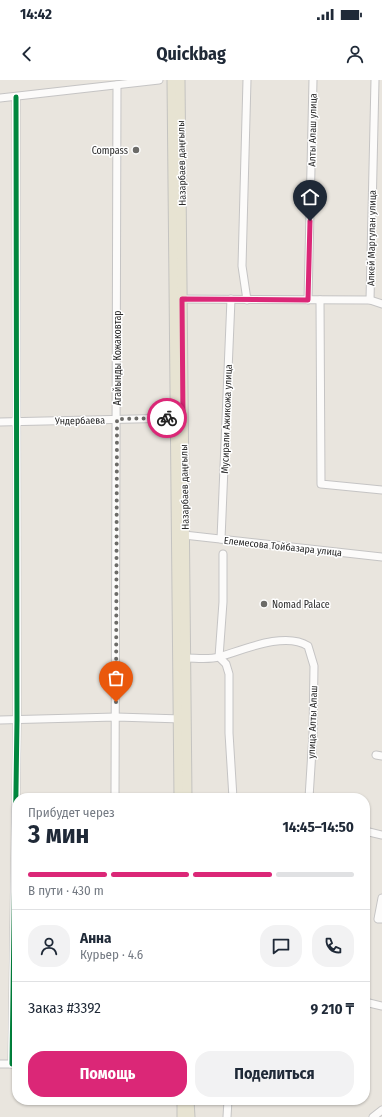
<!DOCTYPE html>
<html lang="ru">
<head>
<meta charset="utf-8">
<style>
	body { margin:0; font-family:"Fira Sans Condensed",sans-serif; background:#f2f2f3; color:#1f2937; height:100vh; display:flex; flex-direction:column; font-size:15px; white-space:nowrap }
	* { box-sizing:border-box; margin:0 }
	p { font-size:13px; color:#747a83 }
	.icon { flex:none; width:22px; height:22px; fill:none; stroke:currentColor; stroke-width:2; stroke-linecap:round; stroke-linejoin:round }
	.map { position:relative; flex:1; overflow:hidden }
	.sheet { position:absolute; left:12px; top:713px; width:358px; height:312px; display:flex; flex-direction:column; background:#fff; border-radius:16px; box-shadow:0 1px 3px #0004 }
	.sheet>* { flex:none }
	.pin { position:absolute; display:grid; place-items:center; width:34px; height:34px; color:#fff; margin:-41px -17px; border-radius:50% 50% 50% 0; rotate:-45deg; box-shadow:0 0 4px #0007 }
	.pin .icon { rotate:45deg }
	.courier { position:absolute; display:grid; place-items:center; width:40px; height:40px; margin:-20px; border:3px solid #db2777; border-radius:50%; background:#fff; color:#222; box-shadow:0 1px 5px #0007 }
	.overview em { font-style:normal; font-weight:700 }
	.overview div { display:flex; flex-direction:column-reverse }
	.overview { display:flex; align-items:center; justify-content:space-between; height:68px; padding:0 16px }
	h1 { font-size:26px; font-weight:700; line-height:30px }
	.bar { display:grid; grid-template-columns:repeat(4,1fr); gap:6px 4px; align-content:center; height:48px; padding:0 16px }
	.bar i { height:5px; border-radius:3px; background:#e0e1e3 }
	.bar .current { background:#db2777 }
	.bar p { grid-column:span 4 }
	.line { display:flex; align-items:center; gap:10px; padding:0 16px; border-top:1px solid #e0e1e3 }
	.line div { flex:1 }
	.round { display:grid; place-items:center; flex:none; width:42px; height:42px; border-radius:16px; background:#f2f2f3 }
	.button { display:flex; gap:8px; margin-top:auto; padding:8px 16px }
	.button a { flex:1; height:46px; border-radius:16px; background:#db2777; color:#fff; font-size:16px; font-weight:700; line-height:46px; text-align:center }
	.button a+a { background:#f2f2f3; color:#1f2937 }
	.status { display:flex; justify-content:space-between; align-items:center; height:28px; padding:0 20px; background:#fff; direction:ltr }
	.status svg { height:11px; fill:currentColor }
	header { display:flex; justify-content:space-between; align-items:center; height:52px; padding:0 16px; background:#fff; font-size:18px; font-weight:700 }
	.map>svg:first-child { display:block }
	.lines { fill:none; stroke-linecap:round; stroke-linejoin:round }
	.minor-casing { stroke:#c5c4c4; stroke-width:9 }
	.major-casing { stroke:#c4c3c0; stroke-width:11 }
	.minor { stroke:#fcfbfa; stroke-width:7 }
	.major { stroke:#e7e3d2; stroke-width:9 }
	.cycleway-casing { stroke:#fff; stroke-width:8 }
	.cycleway { stroke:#00873e; stroke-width:5 }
	.done { stroke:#6c6b68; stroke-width:4; stroke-dasharray:0 7.2 }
	.route { stroke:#db2777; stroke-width:5 }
	.poi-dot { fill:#6c6b68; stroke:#fff; stroke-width:1.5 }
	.labels { text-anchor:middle; stroke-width:3; stroke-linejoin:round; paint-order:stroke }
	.street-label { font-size:10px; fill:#292929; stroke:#fff }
	.poi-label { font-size:10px; fill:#292929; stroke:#fff; text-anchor:end }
</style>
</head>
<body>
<div class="status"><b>14:42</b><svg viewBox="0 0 49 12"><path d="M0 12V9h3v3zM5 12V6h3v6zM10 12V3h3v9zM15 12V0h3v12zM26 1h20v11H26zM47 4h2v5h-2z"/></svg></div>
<header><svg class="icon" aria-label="back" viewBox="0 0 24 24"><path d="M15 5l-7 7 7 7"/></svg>Quickbag<svg class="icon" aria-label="person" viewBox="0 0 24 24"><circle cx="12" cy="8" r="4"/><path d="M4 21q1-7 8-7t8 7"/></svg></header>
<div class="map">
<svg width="382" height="1037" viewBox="0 0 382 1037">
	<rect width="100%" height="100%" fill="#e9e5de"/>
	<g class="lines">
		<defs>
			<g id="minor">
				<path d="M 0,18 L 159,0"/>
				<path d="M 179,219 L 370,220 L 382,224"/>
				<path d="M 247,220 L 242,186 L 247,0"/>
				<path d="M 308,220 L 313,0"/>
				<path d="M 320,220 L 321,404 L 382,410"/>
				<path d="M 370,220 L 375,0"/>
				<path d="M 0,342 L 179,338"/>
				<path d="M 184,455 L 382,477"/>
				<path d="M 221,459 L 231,219"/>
				<path d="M 223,474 L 223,522 L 219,577 L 226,584 L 229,594 L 229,653 L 233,718"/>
				<path d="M 185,578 C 196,578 209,580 219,577 C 243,570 285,551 308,566 L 314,586 L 313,654 L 309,718"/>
				<path d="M 0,640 L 116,637 L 182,639"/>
				<path d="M 376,675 L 382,676"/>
				<path d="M 115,718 L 117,5"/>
				<path d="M 365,751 L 382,755"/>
				<path d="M 382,818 L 378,839 L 382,839"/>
				<path d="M 365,922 L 382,926"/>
				<path d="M 0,984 L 17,984"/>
				<path d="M 12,984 L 17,640 L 16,17"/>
				<path d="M 227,1037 L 228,1020"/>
				<path d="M 373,1037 L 382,1030"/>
			</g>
			<g id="major">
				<path d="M 172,0 L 179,718"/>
				<path d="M 180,0 L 187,718"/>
				<path d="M 182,1020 L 182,1037"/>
				<path d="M 189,1020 L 190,1037"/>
			</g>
		</defs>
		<use href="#minor" class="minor-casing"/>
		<use href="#major" class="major-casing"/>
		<use href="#minor" class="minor"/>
		<use href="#major" class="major"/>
		<defs>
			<path id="cycleway" d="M 12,984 L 17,640 L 16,17"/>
		</defs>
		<use href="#cycleway" class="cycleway-casing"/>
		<use href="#cycleway" class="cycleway"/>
	</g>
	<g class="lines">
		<path class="done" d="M 116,622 L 117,339 L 167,338"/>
		<path class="route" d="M 167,338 L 183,338 L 182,219 L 308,220 L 310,141"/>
	</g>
	<g class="poi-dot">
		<circle cx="136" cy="70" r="4"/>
		<circle cx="264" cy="524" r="4"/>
	</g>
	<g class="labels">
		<g class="street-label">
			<text transform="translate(312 50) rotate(-89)" y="4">Алты Алаш улица</text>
			<text transform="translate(181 83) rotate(-91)" y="4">Назарбаев даңғылы</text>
			<text transform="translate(371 158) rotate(-89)" y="4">Алкей Маргулан улица</text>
			<text transform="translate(117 278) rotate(-90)" y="4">Агайынды Кожаковтар</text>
			<text transform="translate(226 339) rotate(-88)" y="4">Мусирали Ажикожа улица</text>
			<text transform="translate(80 340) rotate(-1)" y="4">Ундербаева</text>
			<text transform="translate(184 407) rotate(-91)" y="4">Назарбаев даңғылы</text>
			<text transform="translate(283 466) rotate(6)" y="4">Елемесова Тойбазара улица</text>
			<text transform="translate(312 642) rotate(-88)" y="4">улица Алты Алаш</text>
		</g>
		<g class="poi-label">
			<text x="128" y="74">Compass</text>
			<text x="272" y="528" text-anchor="start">Nomad Palace</text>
		</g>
	</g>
</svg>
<div class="pin" style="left:116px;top:622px;background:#ea580c"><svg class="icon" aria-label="bag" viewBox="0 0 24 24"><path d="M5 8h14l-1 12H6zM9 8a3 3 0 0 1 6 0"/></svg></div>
<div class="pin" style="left:310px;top:141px;background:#1f2937"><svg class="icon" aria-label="home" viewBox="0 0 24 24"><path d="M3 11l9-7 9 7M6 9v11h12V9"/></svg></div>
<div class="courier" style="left:167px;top:338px"><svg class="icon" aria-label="bike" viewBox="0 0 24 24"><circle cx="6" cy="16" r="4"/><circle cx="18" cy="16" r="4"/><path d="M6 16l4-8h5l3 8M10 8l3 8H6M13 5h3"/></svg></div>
<section class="sheet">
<div class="overview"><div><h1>3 мин</h1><p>Прибудет через</p></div><em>14:45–14:50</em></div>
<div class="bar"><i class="current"></i><i class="current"></i><i class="current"></i><i></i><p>В пути · 430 m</p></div>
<div class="line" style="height:72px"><a class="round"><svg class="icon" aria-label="person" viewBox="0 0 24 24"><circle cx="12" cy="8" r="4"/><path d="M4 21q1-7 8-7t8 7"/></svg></a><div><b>Анна</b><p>Курьер · 4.6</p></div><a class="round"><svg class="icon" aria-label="chat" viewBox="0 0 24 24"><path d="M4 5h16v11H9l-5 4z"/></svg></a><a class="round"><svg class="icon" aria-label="phone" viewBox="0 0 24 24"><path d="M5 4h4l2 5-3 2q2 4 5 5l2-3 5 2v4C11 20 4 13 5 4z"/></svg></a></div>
<div class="line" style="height:52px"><div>Заказ #3392</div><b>9 210 ₸</b></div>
<div class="button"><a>Помощь</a><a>Поделиться</a></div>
</section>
</div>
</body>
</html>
